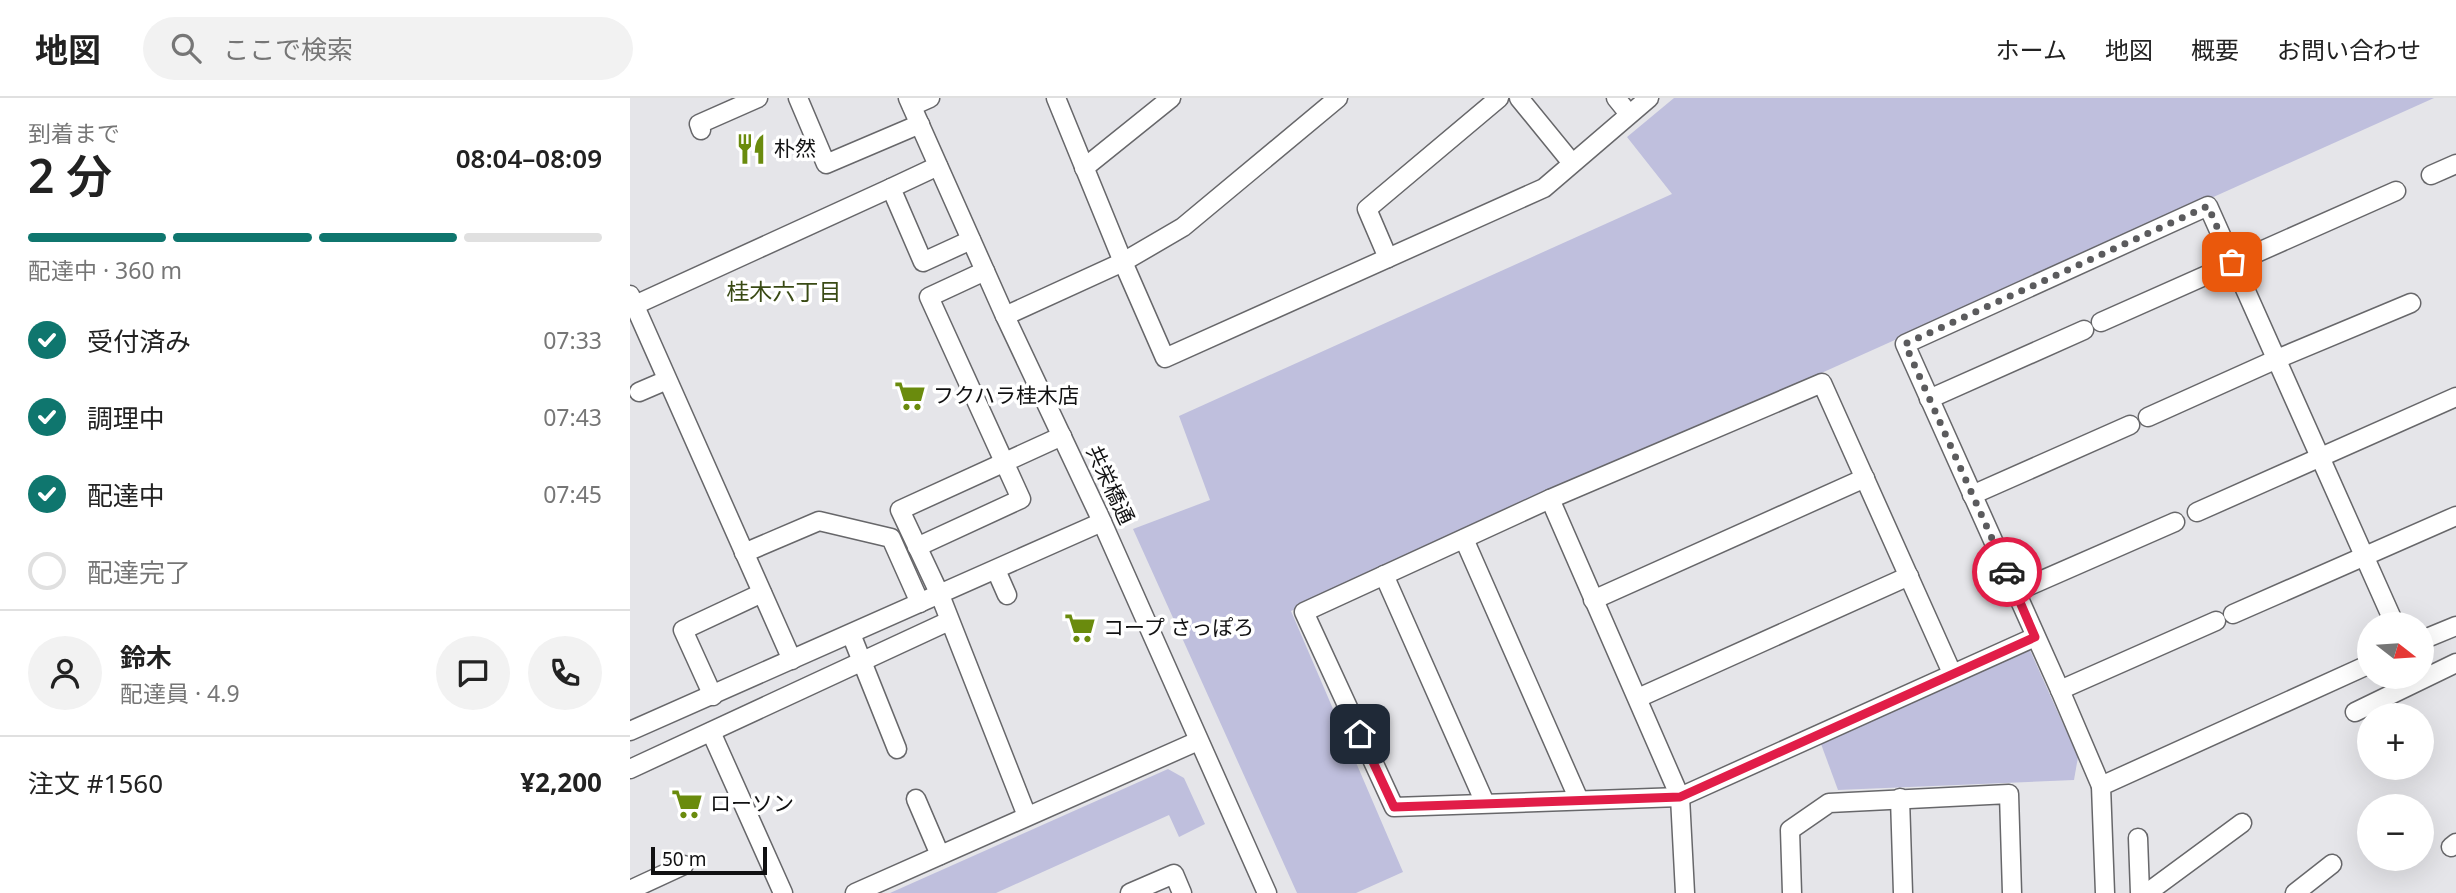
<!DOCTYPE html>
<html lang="ja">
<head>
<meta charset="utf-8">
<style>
	body { margin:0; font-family:"Noto Sans","Noto Sans JP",sans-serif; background:#f2f2f2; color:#222; height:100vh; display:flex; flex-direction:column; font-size:26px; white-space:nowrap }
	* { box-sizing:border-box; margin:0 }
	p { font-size:23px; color:#767676 }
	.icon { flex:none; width:38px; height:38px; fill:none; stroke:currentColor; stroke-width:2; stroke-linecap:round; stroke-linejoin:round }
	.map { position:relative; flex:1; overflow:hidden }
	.details { display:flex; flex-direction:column; background:#fff; width:630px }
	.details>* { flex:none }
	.needle { width:46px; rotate:107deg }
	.fabs { position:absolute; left:1727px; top:514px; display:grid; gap:14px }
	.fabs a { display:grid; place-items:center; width:77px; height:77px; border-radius:50%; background:#fff; box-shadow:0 7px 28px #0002; font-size:35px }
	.scale { position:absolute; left:21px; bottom:18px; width:116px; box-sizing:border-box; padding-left:7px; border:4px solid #111112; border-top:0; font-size:19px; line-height:24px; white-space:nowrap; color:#111112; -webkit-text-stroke:5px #fff; paint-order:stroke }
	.pin { position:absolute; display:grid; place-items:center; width:60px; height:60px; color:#fff; margin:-30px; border-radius:14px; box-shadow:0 4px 10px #0006 }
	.courier { position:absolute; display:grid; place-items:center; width:70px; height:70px; margin:-35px; border:5px solid #e11d48; border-radius:50%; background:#fff; color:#222; box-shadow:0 2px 9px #0007 }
	.overview em { font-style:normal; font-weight:600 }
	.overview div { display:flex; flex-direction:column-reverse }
	.overview { display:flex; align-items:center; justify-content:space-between; height:119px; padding:0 28px }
	h1 { font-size:46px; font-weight:600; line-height:52px }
	.bar { display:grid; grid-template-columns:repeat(4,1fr); gap:10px 7px; align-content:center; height:84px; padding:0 28px }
	.bar i { height:9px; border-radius:5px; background:#e0e0e0 }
	.bar .on { background:#0f766e }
	.bar p { grid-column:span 4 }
	.line { display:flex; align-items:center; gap:18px; padding:0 28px; border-top:2px solid #e0e0e0 }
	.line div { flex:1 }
	.round { display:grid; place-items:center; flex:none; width:74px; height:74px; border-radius:37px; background:#f2f2f2 }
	ol { padding:0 28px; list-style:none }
	li { display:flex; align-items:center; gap:21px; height:77px }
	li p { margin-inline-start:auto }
	li .icon { padding:7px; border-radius:50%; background:#0f766e; color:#fff; stroke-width:4 }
	li:last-child { color:#767676 }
	li i { width:38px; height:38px; border:4px solid #e0e0e0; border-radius:50% }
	header { display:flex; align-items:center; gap:42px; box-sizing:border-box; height:98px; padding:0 35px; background:#fff; border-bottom:2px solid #e0e0e0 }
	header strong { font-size:33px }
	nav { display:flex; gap:38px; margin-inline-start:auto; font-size:24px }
	.search { width:490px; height:63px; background:#f2f2f2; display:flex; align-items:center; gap:18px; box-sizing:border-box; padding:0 24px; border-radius:38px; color:#767676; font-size:26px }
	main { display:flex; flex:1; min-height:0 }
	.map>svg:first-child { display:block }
	.green { fill:#bfbfdd }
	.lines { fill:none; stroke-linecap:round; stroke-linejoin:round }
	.minor-casing { stroke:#67676a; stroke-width:21 }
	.minor { stroke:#fff; stroke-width:18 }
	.done { stroke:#5b5b5d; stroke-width:7; stroke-dasharray:0 12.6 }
	.route { stroke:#e11d48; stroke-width:9 }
	.labels { text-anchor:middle; stroke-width:7; stroke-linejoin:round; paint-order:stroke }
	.poi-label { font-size:21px; fill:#111112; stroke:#fff; text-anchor:start }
	.street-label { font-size:21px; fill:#111112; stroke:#fff }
	.neighbourhood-label { font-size:23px; fill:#394a14; stroke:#fff }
</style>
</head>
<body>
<header>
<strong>地図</strong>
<div class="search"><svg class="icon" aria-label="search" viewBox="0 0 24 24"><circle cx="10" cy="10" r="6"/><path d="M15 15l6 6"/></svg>ここで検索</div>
<nav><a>ホーム</a><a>地図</a><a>概要</a><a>お問い合わせ</a></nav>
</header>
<main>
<section class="details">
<div class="overview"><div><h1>2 分</h1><p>到着まで</p></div><em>08:04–08:09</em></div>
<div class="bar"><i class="on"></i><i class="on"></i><i class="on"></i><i></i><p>配達中 · 360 m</p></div>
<ol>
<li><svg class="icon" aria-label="check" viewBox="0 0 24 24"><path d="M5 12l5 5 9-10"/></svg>受付済み<p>07:33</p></li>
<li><svg class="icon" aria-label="check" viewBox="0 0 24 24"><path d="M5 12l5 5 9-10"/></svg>調理中<p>07:43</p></li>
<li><svg class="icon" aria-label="check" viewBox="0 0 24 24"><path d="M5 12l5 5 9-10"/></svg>配達中<p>07:45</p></li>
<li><i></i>配達完了</li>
</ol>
<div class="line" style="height:126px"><a class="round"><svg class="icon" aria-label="person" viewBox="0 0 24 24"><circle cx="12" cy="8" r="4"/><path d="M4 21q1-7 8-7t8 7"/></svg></a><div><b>鈴木</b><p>配達員 · 4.9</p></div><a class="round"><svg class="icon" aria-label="chat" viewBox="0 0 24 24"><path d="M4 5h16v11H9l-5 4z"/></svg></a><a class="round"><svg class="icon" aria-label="phone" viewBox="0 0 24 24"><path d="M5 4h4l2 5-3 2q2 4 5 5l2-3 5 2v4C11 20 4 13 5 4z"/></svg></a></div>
<div class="line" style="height:91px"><div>注文 #1560</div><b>¥2,200</b></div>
</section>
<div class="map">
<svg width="1826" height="795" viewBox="0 0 1826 795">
	<rect width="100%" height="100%" fill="#e5e5e9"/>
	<g class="green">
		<path d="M 1044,0 L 1804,0 L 661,513 L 773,774 L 726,795 L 667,795 L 503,431 L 580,402 L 549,318 L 1042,96 L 997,39 Z"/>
		<path d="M 1399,550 L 1448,659 L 1444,682 L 1208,692 L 1191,646 Z"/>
		<path d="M 538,671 L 554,680 L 575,726 L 549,739 L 539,717 L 366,795 L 260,795 Z"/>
	</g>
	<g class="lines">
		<defs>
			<g id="minor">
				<path d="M 168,0 L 196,66 L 290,26"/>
				<path d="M 278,0 L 375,218 L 468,415 L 637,795"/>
				<path d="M 426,0 L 493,164 L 535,260 L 914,90 L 1019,0"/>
				<path d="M 889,0 L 942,65"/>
				<path d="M 986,0 L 999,16"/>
				<path d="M 282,8 L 300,0"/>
				<path d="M 71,32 L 69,26 L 128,0"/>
				<path d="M 308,68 L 261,90 L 293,164 L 341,142"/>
				<path d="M 454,70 L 541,0"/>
				<path d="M 1801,77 L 1826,66"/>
				<path d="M 758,160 L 737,111 L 869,0"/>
				<path d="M 0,197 L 162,562"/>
				<path d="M 5,207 L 261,90"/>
				<path d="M 375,218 L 493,164 L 553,129 L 708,0"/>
				<path d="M 1471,224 L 1766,93"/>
				<path d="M 9,294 L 37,282"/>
				<path d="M 1299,301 L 1454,232"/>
				<path d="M 1518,319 L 1647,261 L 1781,205"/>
				<path d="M 1342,397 L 1500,327"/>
				<path d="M 920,401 L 1050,699 L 1055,795"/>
				<path d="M 1567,414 L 1826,299"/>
				<path d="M 834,441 L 949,702"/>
				<path d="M 287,449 L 391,401 L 299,199 L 355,173"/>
				<path d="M 114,455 L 189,423 L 261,440 L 290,505"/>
				<path d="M 366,472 L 377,497"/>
				<path d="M 754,477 L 855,705"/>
				<path d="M 1385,494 L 1545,424"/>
				<path d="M 963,502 L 1235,380"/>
				<path d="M 1603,516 L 1826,418"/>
				<path d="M 221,536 L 267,651"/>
				<path d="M 1792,542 L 1826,528"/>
				<path d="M 1322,575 L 1192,285 L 920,401 L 674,514 L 764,709 L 1050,699 L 1405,539"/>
				<path d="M 1430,592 L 1586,523"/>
				<path d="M 83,598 L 53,532 L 132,495"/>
				<path d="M 1008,600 L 1279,478"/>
				<path d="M 1725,614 L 1826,565"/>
				<path d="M 0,633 L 472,424"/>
				<path d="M 81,634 L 153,795"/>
				<path d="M 0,671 L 319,523"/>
				<path d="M 1471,688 L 1430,592 L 1275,246 L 1578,108 L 1765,527"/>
				<path d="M 1270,700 L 1273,795"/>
				<path d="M 286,701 L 310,757"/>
				<path d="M 397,718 L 310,497 L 270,412 L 432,338"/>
				<path d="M 1508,740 L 1510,795"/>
				<path d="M 1821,749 L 1826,745"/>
				<path d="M 1,795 L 0,792 L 54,767"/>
				<path d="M 225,795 L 568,643"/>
				<path d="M 500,795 L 544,776 L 552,795"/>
				<path d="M 1162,795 L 1160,732 L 1199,705 L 1379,696 L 1382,795"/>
				<path d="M 1475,795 L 1471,688 L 1740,566"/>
				<path d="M 1517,795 L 1612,725"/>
				<path d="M 1665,795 L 1702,766"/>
			</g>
		</defs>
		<use href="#minor" class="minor-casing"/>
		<use href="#minor" class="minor"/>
	</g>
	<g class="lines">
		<path class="done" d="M 1377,474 L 1275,246 L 1578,108 L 1602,164"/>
		<path class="route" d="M 730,636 L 764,709 L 1050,699 L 1405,539 L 1377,474"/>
	</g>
	<defs>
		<symbol id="restaurant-bare" viewBox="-9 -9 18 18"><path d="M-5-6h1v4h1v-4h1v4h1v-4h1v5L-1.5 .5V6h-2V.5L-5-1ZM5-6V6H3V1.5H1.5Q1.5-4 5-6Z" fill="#6a8b0d" stroke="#fff" stroke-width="2.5" paint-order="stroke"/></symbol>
		<symbol id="supermarket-bare" viewBox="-9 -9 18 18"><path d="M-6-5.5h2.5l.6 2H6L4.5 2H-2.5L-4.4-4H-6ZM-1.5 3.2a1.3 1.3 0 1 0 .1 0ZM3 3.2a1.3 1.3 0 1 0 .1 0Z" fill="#6a8b0d" stroke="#fff" stroke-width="2.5" paint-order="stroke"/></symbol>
	</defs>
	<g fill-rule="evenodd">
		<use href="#restaurant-bare" x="99" y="29" width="44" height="44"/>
		<use href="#supermarket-bare" x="258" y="276" width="44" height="44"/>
		<use href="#supermarket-bare" x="428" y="508" width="44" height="44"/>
		<use href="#supermarket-bare" x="35" y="684" width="44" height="44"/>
	</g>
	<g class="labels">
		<g class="poi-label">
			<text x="144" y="58">朴然</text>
			<text x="303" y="305">フクハラ桂木店</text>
			<text x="473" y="537">コープ さっぽろ</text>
			<text x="80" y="713">ローソン</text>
		</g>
		<g class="street-label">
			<text transform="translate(480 387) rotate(65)" y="7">共栄橋通</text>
		</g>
		<g class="neighbourhood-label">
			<text x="154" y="202">桂木六丁目</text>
		</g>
	</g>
</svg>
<div class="fabs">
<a><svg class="needle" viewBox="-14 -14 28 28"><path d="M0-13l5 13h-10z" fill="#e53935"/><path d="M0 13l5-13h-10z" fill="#767676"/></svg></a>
<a>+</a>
<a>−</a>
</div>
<div class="scale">50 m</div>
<div class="pin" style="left:1602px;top:164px;background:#ea580c"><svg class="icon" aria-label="bag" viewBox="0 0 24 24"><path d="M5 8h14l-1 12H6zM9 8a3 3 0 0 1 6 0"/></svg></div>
<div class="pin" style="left:730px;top:636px;background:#1f2937"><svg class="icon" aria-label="home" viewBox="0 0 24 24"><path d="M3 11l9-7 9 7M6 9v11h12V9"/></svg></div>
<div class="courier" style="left:1377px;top:474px"><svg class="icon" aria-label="car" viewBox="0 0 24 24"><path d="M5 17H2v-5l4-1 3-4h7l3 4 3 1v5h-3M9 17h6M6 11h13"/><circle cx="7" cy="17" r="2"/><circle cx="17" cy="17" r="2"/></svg></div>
</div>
</main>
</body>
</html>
